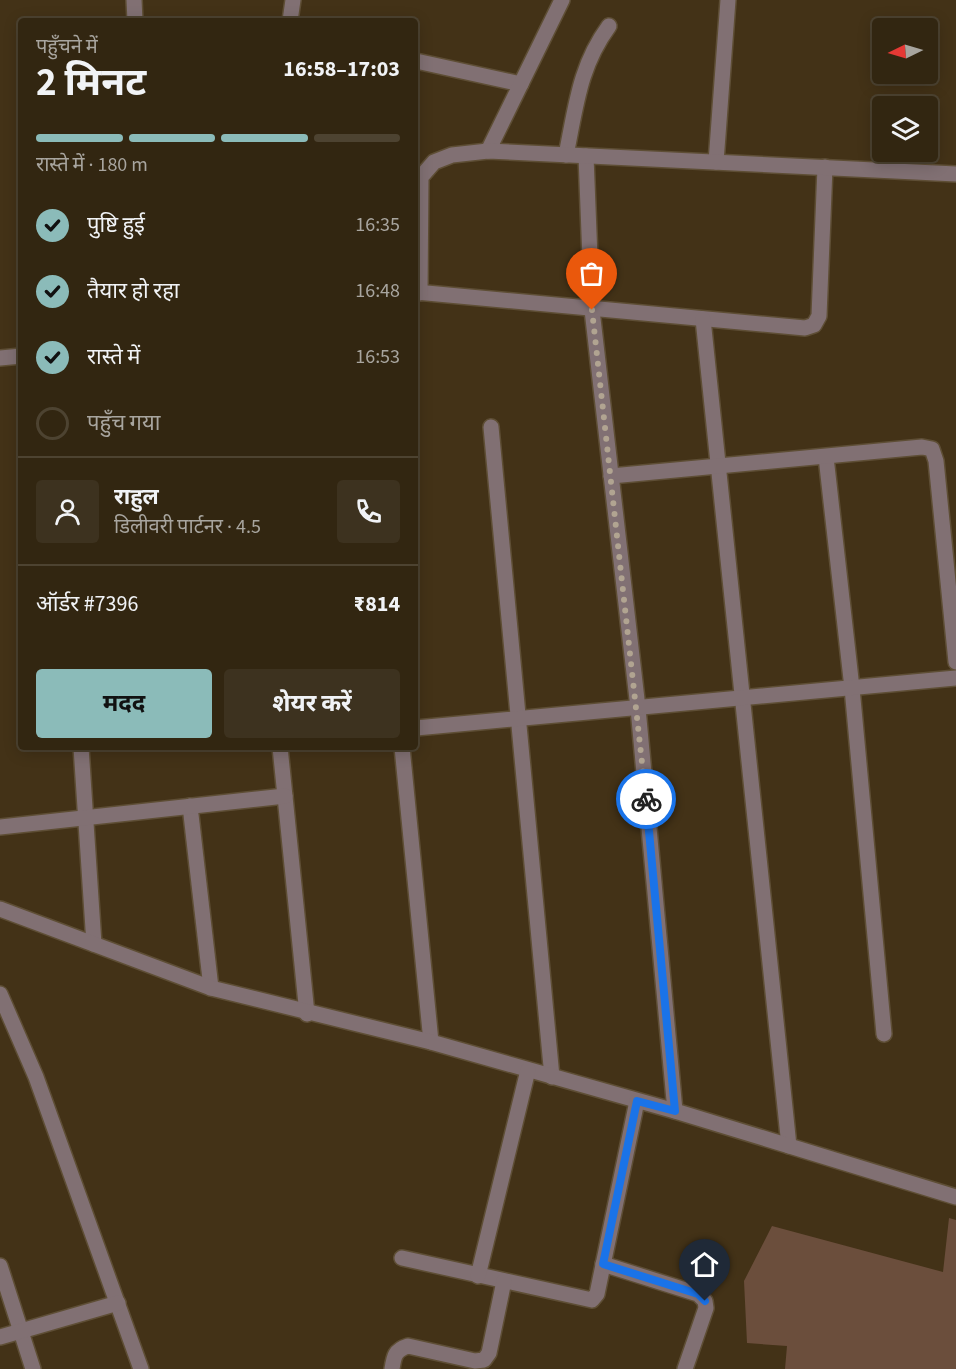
<!DOCTYPE html>
<html lang="hi">
<head>
<meta charset="utf-8">
<style>
	body { margin:0; font-family:"Source Sans 3","Noto Sans Devanagari",sans-serif; background:#3d321f; color:#f1f3f6; height:100vh; display:flex; flex-direction:column; font-size:22px; white-space:nowrap }
	* { box-sizing:border-box; margin:0 }
	p { font-size:20px; color:#a8a59f }
	.icon { flex:none; width:33px; height:33px; fill:none; stroke:currentColor; stroke-width:2; stroke-linecap:round; stroke-linejoin:round }
	.map { position:relative; flex:1; overflow:hidden }
	.sheet { position:absolute; left:18px; top:18px; width:400px; height:732px; display:flex; flex-direction:column; background:#322611; border-radius:6px; box-shadow:0 3px 15px #0003,0 0 0 2px #4d4331 }
	.sheet>* { flex:none }
	.needle { width:39px; rotate:265deg }
	.buttons { position:absolute; left:872px; top:18px; display:grid; gap:12px }
	.buttons a { display:grid; place-items:center; width:66px; height:66px; border-radius:6px; background:#322611; box-shadow:0 3px 15px #0003,0 0 0 2px #4d4331; font-size:30px }
	.pin { position:absolute; display:grid; place-items:center; width:51px; height:51px; color:#fff; margin:-62px -26px; border-radius:50% 50% 50% 0; rotate:-45deg; box-shadow:0 0 6px #0007 }
	.pin .icon { rotate:45deg }
	.courier { position:absolute; display:grid; place-items:center; width:60px; height:60px; margin:-30px; border:4px solid #1a73e8; border-radius:50%; background:#fff; color:#222; box-shadow:0 2px 8px #0007 }
	.overview em { font-style:normal; font-weight:700 }
	.overview div { display:flex; flex-direction:column-reverse }
	.overview { display:flex; align-items:center; justify-content:space-between; height:102px; padding:0 18px }
	h1 { font-size:39px; font-weight:700; line-height:45px }
	.bar { display:grid; grid-template-columns:repeat(4,1fr); gap:9px 6px; align-content:center; height:72px; padding:0 18px }
	.bar i { height:8px; border-radius:4px; background:#4d4331 }
	.bar .on { background:#8bbbb9 }
	.bar p { grid-column:span 4 }
	.line { display:flex; align-items:center; gap:15px; padding:0 18px; border-top:2px solid #4d4331 }
	.line div { flex:1 }
	.round { display:grid; place-items:center; flex:none; width:63px; height:63px; border-radius:6px; background:#3d321f }
	ol { padding:0 18px; list-style:none }
	li { display:flex; align-items:center; gap:18px; height:66px }
	li p { margin-inline-start:auto }
	li .icon { padding:6px; border-radius:50%; background:#8bbbb9; color:#111; stroke-width:4 }
	li:last-child { color:#a8a59f }
	li i { width:33px; height:33px; border:3px solid #4d4331; border-radius:50% }
	.cta { display:flex; gap:12px; margin-top:auto; padding:12px 18px }
	.cta a { flex:1; height:69px; border-radius:6px; background:#8bbbb9; color:#111; font-size:24px; font-weight:700; line-height:69px; text-align:center }
	.cta a+a { background:#3d321f; color:#f1f3f6 }
	.map>svg:first-child { display:block }
	.building { fill:#6b4e3c }
	.lines { fill:none; stroke-linecap:round; stroke-linejoin:round }
	.minor-casing { stroke:#5e4e35; stroke-width:18 }
	.minor { stroke:#817073; stroke-width:15 }
	.done { stroke:#b1a491; stroke-width:6; stroke-dasharray:0 10.8 }
	.route { stroke:#1a73e8; stroke-width:8 }
</style>
</head>
<body>
<div class="map">
<svg width="956" height="1369" viewBox="0 0 956 1369">
	<rect width="100%" height="100%" fill="#433217"/>
	<path class="building" d="M 949,1218 L 956,1220 L 956,1369 L 785,1369 L 787,1346 L 747,1343 L 744,1281 L 772,1226 L 943,1272 Z"/>
	<g class="lines">
		<defs>
			<g id="minor">
				<path d="M 134,0 L 135,21"/>
				<path d="M 290,21 L 293,0"/>
				<path d="M 416,61 L 521,84"/>
				<path d="M 488,151 L 562,0"/>
				<path d="M 566,155 C 576,107 579,67 609,26"/>
				<path d="M 586,156 L 592,310 L 638,708 L 675,1111"/>
				<path d="M 716,162 L 728,0"/>
				<path d="M 416,292 L 805,328 L 814,325 L 819,316 L 825,167"/>
				<path d="M 420,293 L 421,177 L 434,162 L 452,155 L 488,151 L 956,174"/>
				<path d="M 703,319 L 789,1146"/>
				<path d="M 0,358 L 21,356"/>
				<path d="M 491,427 L 552,1077"/>
				<path d="M 826,457 L 852,688 L 884,1034"/>
				<path d="M 611,476 L 922,447 L 932,449 L 936,461 L 956,662"/>
				<path d="M 416,728 L 956,678"/>
				<path d="M 81,747 L 94,944"/>
				<path d="M 280,747 L 307,1014"/>
				<path d="M 402,747 L 431,1042"/>
				<path d="M 190,806 L 211,988"/>
				<path d="M 0,827 L 285,796"/>
				<path d="M 0,909 L 211,988 L 431,1042 L 675,1111 L 956,1197"/>
				<path d="M 0,994 L 36,1077 L 141,1369"/>
				<path d="M 402,1258 L 592,1300 L 597,1294 L 637,1101"/>
				<path d="M 603,1264 L 698,1294 L 705,1301 L 706,1308 L 685,1369"/>
				<path d="M 0,1266 L 33,1369"/>
				<path d="M 478,1276 L 528,1070"/>
				<path d="M 0,1337 L 118,1303"/>
				<path d="M 392,1369 C 394,1356 395,1350 408,1346 L 475,1361 L 484,1360 L 489,1353 L 504,1281"/>
			</g>
		</defs>
		<use href="#minor" class="minor-casing"/>
		<use href="#minor" class="minor"/>
	</g>
	<g class="lines">
		<path class="done" d="M 592,310 L 646,799"/>
		<path class="route" d="M 646,799 L 675,1111 L 637,1101 L 603,1264 L 698,1294 L 705,1301"/>
	</g>
</svg>
<div class="buttons">
<a><svg class="needle" viewBox="-14 -14 28 28"><path d="M0-13l5 13h-10z" fill="#e53935"/><path d="M0 13l5-13h-10z" fill="#a8a59f"/></svg></a>
<a><svg class="icon" aria-label="layers" viewBox="0 0 24 24"><path d="M12 4l9 5-9 5-9-5zM3 14l9 5 9-5"/></svg></a>
</div>
<div class="pin" style="left:592px;top:310px;background:#ea580c"><svg class="icon" aria-label="bag" viewBox="0 0 24 24"><path d="M5 8h14l-1 12H6zM9 8a3 3 0 0 1 6 0"/></svg></div>
<div class="pin" style="left:705px;top:1301px;background:#1f2937"><svg class="icon" aria-label="home" viewBox="0 0 24 24"><path d="M3 11l9-7 9 7M6 9v11h12V9"/></svg></div>
<div class="courier" style="left:646px;top:799px"><svg class="icon" aria-label="bike" viewBox="0 0 24 24"><circle cx="6" cy="16" r="4"/><circle cx="18" cy="16" r="4"/><path d="M6 16l4-8h5l3 8M10 8l3 8H6M13 5h3"/></svg></div>
<section class="sheet">
<div class="overview"><div><h1>2 मिनट</h1><p>पहुँचने में</p></div><em>16:58–17:03</em></div>
<div class="bar"><i class="on"></i><i class="on"></i><i class="on"></i><i></i><p>रास्ते में · 180 m</p></div>
<ol>
<li><svg class="icon" aria-label="check" viewBox="0 0 24 24"><path d="M5 12l5 5 9-10"/></svg>पुष्टि हुई<p>16:35</p></li>
<li><svg class="icon" aria-label="check" viewBox="0 0 24 24"><path d="M5 12l5 5 9-10"/></svg>तैयार हो रहा<p>16:48</p></li>
<li><svg class="icon" aria-label="check" viewBox="0 0 24 24"><path d="M5 12l5 5 9-10"/></svg>रास्ते में<p>16:53</p></li>
<li><i></i>पहुँच गया</li>
</ol>
<div class="line" style="height:108px"><a class="round"><svg class="icon" aria-label="person" viewBox="0 0 24 24"><circle cx="12" cy="8" r="4"/><path d="M4 21q1-7 8-7t8 7"/></svg></a><div><b>राहुल</b><p>डिलीवरी पार्टनर · 4.5</p></div><a class="round"><svg class="icon" aria-label="phone" viewBox="0 0 24 24"><path d="M5 4h4l2 5-3 2q2 4 5 5l2-3 5 2v4C11 20 4 13 5 4z"/></svg></a></div>
<div class="line" style="height:78px"><div>ऑर्डर #7396</div><b>₹814</b></div>
<div class="cta"><a>मदद</a><a>शेयर करें</a></div>
</section>
</div>
</body>
</html>
